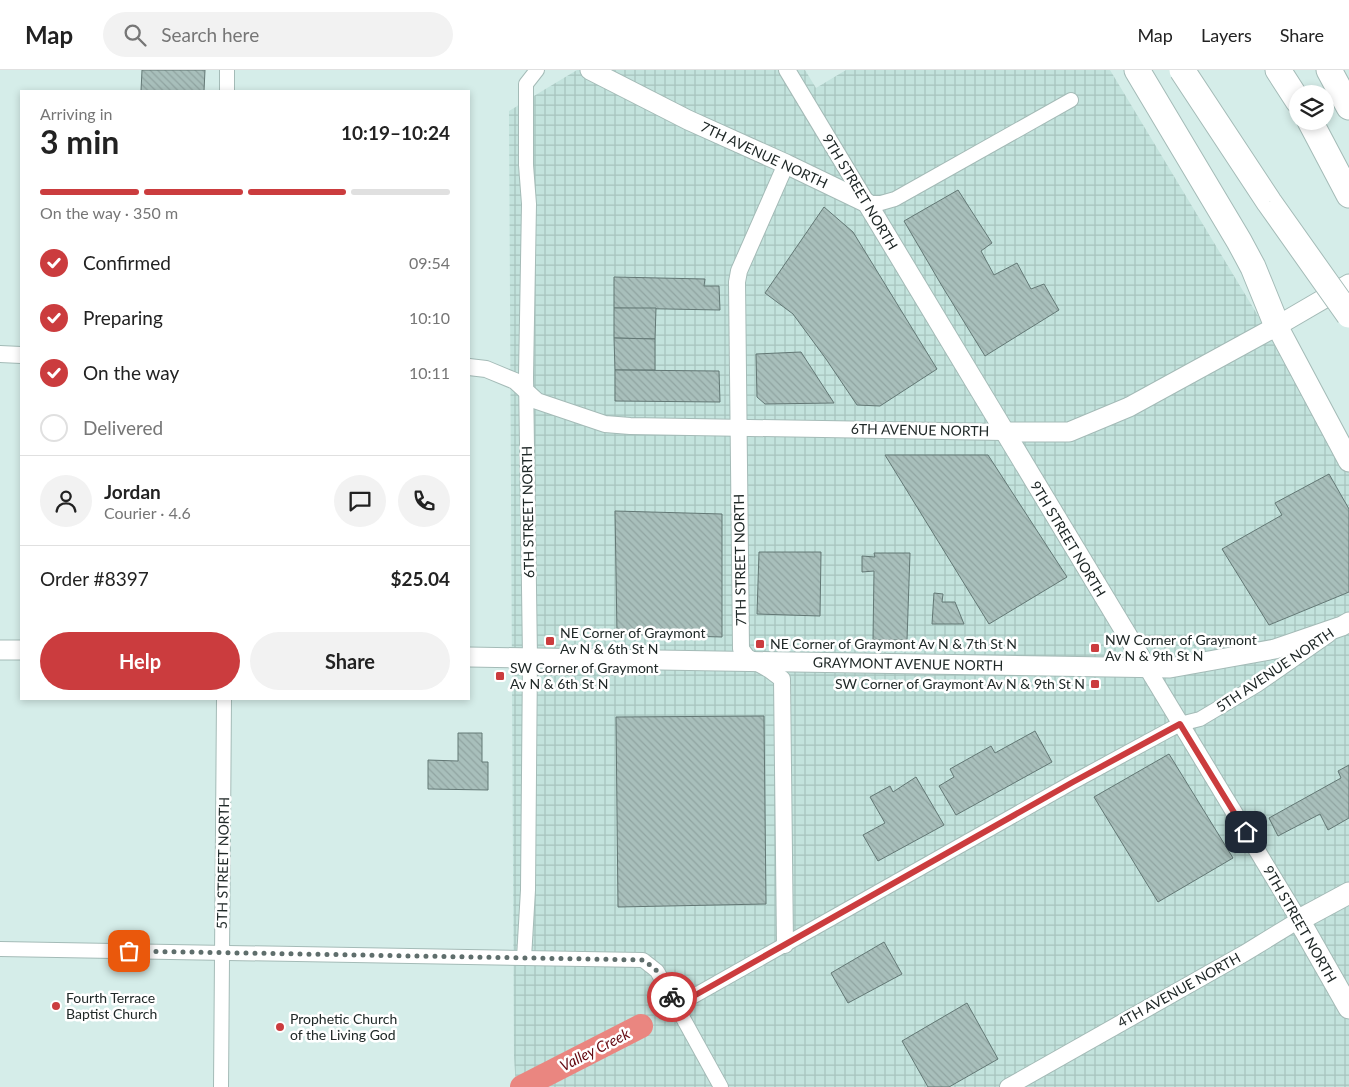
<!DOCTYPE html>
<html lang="en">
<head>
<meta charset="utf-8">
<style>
	body { margin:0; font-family:Lato,sans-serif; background:#f2f2f2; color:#222; height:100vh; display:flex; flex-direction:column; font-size:19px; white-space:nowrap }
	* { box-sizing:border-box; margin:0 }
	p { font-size:16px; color:#767676 }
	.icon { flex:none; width:28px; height:28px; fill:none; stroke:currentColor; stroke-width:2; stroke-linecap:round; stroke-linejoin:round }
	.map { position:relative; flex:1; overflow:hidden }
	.panel { position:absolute; left:20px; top:20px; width:450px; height:610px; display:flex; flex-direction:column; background:#fff; border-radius:0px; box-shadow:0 2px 8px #0003 }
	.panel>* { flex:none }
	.controls { position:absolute; left:1289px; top:15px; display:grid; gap:10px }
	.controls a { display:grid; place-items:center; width:45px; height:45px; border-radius:50%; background:#fff; box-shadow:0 2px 8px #0003; font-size:25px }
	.pin { position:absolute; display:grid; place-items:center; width:42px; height:42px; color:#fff; margin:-21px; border-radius:10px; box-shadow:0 2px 8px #0006 }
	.courier { position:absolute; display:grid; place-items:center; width:50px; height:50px; margin:-25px; border:4px solid #cb3c3e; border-radius:50%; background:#fff; color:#222; box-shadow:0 1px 6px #0007 }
	.headline em { font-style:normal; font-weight:700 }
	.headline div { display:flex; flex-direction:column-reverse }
	.headline { display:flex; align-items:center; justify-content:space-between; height:85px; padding:0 20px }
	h1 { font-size:32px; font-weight:700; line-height:38px }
	.bar { display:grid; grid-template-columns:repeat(4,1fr); gap:8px 5px; align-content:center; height:60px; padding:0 20px }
	.bar i { height:6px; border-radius:4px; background:#e0e0e0 }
	.bar .selected { background:#cb3c3e }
	.bar p { grid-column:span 4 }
	.line { display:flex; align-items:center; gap:12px; padding:0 20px; border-top:1px solid #e0e0e0 }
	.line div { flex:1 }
	.round { display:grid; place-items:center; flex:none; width:52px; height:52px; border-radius:26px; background:#f2f2f2 }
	ol { padding:0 20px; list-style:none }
	li { display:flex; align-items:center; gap:15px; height:55px }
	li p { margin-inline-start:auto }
	li .icon { padding:5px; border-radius:50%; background:#cb3c3e; color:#fff; stroke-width:4 }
	li:last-child { color:#767676 }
	li i { width:28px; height:28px; border:2px solid #e0e0e0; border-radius:50% }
	.primary-button { display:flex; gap:10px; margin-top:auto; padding:10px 20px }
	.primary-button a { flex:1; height:58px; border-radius:30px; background:#cb3c3e; color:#fff; font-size:20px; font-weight:700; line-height:58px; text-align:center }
	.primary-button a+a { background:#f2f2f2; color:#222 }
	header { display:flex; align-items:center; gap:30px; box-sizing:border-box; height:70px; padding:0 25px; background:#fff; border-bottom:1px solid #e0e0e0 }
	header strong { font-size:24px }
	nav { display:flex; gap:28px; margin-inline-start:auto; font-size:18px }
	.search { width:350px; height:45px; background:#f2f2f2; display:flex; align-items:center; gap:12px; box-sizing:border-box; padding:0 18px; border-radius:28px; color:#767676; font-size:19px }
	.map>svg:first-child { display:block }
	.industrial { fill:url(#industrial-grid) }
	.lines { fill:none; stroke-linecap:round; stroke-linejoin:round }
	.river { stroke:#ea8680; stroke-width:24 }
	.building { fill:url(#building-back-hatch); stroke:#637875 }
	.minor-casing { stroke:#a4bbb7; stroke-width:16 }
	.tertiary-casing { stroke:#a4bbb7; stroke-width:18 }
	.secondary-casing { stroke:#a4bbb7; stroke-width:21 }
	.primary-casing { stroke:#a4bbb7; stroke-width:23 }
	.motorway-casing { stroke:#a4bbb7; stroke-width:27 }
	.minor { stroke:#fff; stroke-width:14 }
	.tertiary { stroke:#fff; stroke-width:16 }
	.secondary { stroke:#fff; stroke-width:19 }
	.primary { stroke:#fff; stroke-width:21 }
	.motorway { stroke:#fff; stroke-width:25 }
	.motorway-bridge-casing { stroke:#a4bbb7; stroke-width:27; stroke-linecap:butt }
	.motorway-bridge { stroke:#fff; stroke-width:25 }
	.done { stroke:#5f6e6c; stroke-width:5; stroke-dasharray:0 9 }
	.route { stroke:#cb3c3e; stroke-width:6 }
	.poi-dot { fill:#cb3c3e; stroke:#fff; stroke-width:2 }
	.labels { text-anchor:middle; stroke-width:5; stroke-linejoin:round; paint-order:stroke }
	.street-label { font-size:14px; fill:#202928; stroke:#fff }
	.poi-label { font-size:14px; fill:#202928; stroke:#fff; text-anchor:start }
	.water-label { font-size:15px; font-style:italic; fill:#650911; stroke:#fff }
</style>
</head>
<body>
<header>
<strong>Map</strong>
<div class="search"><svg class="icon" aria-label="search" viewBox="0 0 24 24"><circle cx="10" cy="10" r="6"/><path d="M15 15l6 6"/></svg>Search here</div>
<nav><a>Map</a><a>Layers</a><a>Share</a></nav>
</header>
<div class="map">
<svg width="1349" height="1017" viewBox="0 0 1349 1017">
	<defs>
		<pattern id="industrial-grid" width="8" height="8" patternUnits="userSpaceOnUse" patternTransform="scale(1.25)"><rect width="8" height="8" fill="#c3e3dd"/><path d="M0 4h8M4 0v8" fill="none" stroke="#a7c3be"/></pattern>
		<pattern id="building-back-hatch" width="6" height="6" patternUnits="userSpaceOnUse" patternTransform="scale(1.25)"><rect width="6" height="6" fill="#a8bfbb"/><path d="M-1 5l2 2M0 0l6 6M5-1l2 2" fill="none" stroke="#90a4a1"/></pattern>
	</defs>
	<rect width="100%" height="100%" fill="#d5ede9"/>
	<path class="industrial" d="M 577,0 L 805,0 L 816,18 L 846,0 L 1110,0 L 1349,397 L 1349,1017 L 516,1017 L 514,988 L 509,41 Z"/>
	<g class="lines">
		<path class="river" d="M 522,1017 L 641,956"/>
	</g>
	<g class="building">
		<path d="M 142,0 L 205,0 L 204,21 L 141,21 Z"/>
		<path d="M 958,120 L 992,173 L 981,181 L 994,205 L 1017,193 L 1031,219 L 1044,214 L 1059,240 L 985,286 L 942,216 L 904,151 Z"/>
		<path d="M 824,137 L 853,162 L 937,299 L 880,336 L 857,335 L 826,289 L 793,244 L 765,223 Z"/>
		<path d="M 614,207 L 705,209 L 704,216 L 719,216 L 720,240 L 614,238 Z"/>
		<path d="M 614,238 L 656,238 L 655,269 L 614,268 Z"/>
		<path d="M 614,268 L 655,269 L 655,300 L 615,300 Z"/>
		<path d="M 801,282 L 834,333 L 765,334 L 757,327 L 756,284 Z"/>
		<path d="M 615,300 L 719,301 L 720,332 L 615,331 Z"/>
		<path d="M 885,385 L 988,385 L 1067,507 L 989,554 Z"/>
		<path d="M 1329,404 L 1349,439 L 1349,522 L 1269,555 L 1222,479 L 1282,445 L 1275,433 Z"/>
		<path d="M 615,441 L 722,444 L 722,567 L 617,564 Z"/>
		<path d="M 759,482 L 821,482 L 820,546 L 757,544 Z"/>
		<path d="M 874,483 L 910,483 L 907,570 L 873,570 L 874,501 L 862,502 L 862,486 L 875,487 Z"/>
		<path d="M 934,523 L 943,524 L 942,532 L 955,532 L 964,554 L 932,554 Z"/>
		<path d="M 764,646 L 766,834 L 618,837 L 616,647 Z"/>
		<path d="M 1035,661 L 1052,692 L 956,745 L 939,716 L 954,707 L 950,699 L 991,676 L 995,683 Z"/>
		<path d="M 458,663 L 482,663 L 482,692 L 488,692 L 488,720 L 428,719 L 428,690 L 458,691 Z"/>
		<path d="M 1169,684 L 1233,788 L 1158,832 L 1094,727 Z"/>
		<path d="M 1349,695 L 1349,748 L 1328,760 L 1320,744 L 1278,766 L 1269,748 L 1341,708 L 1338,701 Z"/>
		<path d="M 916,707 L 944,755 L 878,791 L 863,765 L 885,753 L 870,727 L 890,716 L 893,722 Z"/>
		<path d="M 884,872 L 902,904 L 848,933 L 831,903 Z"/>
		<path d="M 967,933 L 998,989 L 949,1017 L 928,1017 L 902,971 Z"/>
	</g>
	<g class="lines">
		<defs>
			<g id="minor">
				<path d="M 227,0 L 227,21"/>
				<path d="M 867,133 L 881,133 L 895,129 L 1071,30"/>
				<path d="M 0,879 L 643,890 L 657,901 L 721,1017"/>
				<path d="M 524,888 L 528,820 L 530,588 L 526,307 L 529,134 L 526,95 L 526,14 L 537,0"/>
				<path d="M 676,936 L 1073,712 L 1180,654 L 1200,649 L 1257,615 L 1329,565"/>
				<path d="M 221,1017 L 224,629"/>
			</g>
			<g id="tertiary">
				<path d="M 787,0 L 867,133"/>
				<path d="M 0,284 L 21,285"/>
				<path d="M 469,297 L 486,299 L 515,311 L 537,331 L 605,354 L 630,356 L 1004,362"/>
				<path d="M 785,875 L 782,609 L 770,600 L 747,587 L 741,579 L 737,212 L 739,201 L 786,94"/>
				<path d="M 1008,1017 L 1245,883 L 1299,850 L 1147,598"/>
			</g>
			<g id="secondary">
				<path d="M 590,0 L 688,50 L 786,94 L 867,133 L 1147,598"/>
				<path d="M 1004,362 L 1069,362 L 1129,337 L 1277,256 L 1349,214"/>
				<path d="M 0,580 L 21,580"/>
				<path d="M 469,587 L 1170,598 L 1275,579 L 1342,556 L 1349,552"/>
			</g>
			<g id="primary">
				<path d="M 1277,256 L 1349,391"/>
				<path d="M 1349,823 L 1299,850 L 1349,938"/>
			</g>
			<g id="motorway">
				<path d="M 1137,0 L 1239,171 L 1253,197 L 1277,256"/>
				<path d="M 1278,0 L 1298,31"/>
				<path d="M 1329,0 L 1349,37"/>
				<path d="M 1310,51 L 1349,125"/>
			</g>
		</defs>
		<use href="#minor" class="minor-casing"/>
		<use href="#tertiary" class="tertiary-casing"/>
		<use href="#secondary" class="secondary-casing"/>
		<use href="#primary" class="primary-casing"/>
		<use href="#motorway" class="motorway-casing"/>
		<use href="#minor" class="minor"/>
		<use href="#tertiary" class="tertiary"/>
		<use href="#secondary" class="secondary"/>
		<use href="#primary" class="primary"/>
		<use href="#motorway" class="motorway"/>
		<defs>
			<path id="motorway-bridge" d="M 1182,0 L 1269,132 L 1349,245"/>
		</defs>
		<use href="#motorway-bridge" class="motorway-bridge-casing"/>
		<use href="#motorway-bridge" class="motorway-bridge"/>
	</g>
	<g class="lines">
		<path class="done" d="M 129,881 L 644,890 L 657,901 L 672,927"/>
		<path class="route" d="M 672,927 L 676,936 L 1073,712 L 1180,654 L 1246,762"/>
	</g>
	<g class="poi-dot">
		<rect x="545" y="566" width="10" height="10" rx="2.5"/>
		<rect x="755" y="569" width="10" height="10" rx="2.5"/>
		<rect x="1090" y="573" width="10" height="10" rx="2.5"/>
		<rect x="495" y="601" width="10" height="10" rx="2.5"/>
		<rect x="1090" y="609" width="10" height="10" rx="2.5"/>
		<circle cx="56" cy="936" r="5"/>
		<circle cx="280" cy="957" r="5"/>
	</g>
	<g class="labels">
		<g class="street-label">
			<text transform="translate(764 85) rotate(25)" y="5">7TH AVENUE NORTH</text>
			<text transform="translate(860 122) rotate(59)" y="5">9TH STREET NORTH</text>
			<text transform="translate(920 360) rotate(1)" y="5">6TH AVENUE NORTH</text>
			<text transform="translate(528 442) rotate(-91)" y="5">6TH STREET NORTH</text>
			<text transform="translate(1068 469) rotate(59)" y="5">9TH STREET NORTH</text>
			<text transform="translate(740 490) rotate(-91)" y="5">7TH STREET NORTH</text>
			<text transform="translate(908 594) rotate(1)" y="5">GRAYMONT AVENUE NORTH</text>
			<text transform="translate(1275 600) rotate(-34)" y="5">5TH AVENUE NORTH</text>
			<text transform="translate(223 793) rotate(-89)" y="5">5TH STREET NORTH</text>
			<text transform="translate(1300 854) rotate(60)" y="5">9TH STREET NORTH</text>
			<text transform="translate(1179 920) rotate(-29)" y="5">4TH AVENUE NORTH</text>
		</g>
		<g class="poi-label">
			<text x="560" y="568">NE Corner of Graymont<tspan x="560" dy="16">Av N &amp; 6th St N</tspan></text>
			<text x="1105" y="575">NW Corner of Graymont<tspan x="1105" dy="16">Av N &amp; 9th St N</tspan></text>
			<text x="770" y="579">NE Corner of Graymont Av N &amp; 7th St N</text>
			<text x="510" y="603">SW Corner of Graymont<tspan x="510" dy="16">Av N &amp; 6th St N</tspan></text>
			<text x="1085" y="619" text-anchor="end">SW Corner of Graymont Av N &amp; 9th St N</text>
			<text x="66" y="933">Fourth Terrace<tspan x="66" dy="16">Baptist Church</tspan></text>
			<text x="290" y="954">Prophetic Church<tspan x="290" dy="16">of the Living God</tspan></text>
		</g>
		<g class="water-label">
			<text transform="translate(595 980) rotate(-27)" y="5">Valley Creek</text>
		</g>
	</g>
</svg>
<div class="controls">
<a><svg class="icon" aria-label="layers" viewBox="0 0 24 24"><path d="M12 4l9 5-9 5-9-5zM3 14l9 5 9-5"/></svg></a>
</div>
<div class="pin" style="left:129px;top:881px;background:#ea580c"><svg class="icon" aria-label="bag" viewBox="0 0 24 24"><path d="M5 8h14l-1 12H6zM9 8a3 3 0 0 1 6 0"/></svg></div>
<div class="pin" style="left:1246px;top:762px;background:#1f2937"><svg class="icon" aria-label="home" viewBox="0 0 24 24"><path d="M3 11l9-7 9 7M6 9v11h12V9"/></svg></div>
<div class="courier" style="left:672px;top:927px"><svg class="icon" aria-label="bike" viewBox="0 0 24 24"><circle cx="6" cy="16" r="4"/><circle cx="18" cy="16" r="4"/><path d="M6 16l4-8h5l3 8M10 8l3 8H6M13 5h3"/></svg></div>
<section class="panel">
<div class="headline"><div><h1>3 min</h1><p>Arriving in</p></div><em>10:19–10:24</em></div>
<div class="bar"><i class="selected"></i><i class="selected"></i><i class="selected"></i><i></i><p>On the way · 350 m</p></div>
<ol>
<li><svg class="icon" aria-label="check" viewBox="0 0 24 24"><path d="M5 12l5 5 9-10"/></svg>Confirmed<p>09:54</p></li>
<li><svg class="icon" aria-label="check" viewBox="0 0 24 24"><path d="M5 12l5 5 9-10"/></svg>Preparing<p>10:10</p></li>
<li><svg class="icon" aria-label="check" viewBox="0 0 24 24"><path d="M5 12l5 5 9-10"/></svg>On the way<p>10:11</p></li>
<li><i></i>Delivered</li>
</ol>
<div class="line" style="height:90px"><a class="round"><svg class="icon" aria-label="person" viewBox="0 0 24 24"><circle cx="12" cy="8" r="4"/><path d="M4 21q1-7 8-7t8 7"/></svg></a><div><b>Jordan</b><p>Courier · 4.6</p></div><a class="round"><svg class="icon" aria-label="chat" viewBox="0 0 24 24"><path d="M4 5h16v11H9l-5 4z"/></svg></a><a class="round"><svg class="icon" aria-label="phone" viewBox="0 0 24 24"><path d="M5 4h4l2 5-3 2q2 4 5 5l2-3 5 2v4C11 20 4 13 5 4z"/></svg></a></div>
<div class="line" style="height:65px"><div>Order #8397</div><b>$25.04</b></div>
<div class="primary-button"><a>Help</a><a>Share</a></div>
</section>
</div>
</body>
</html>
